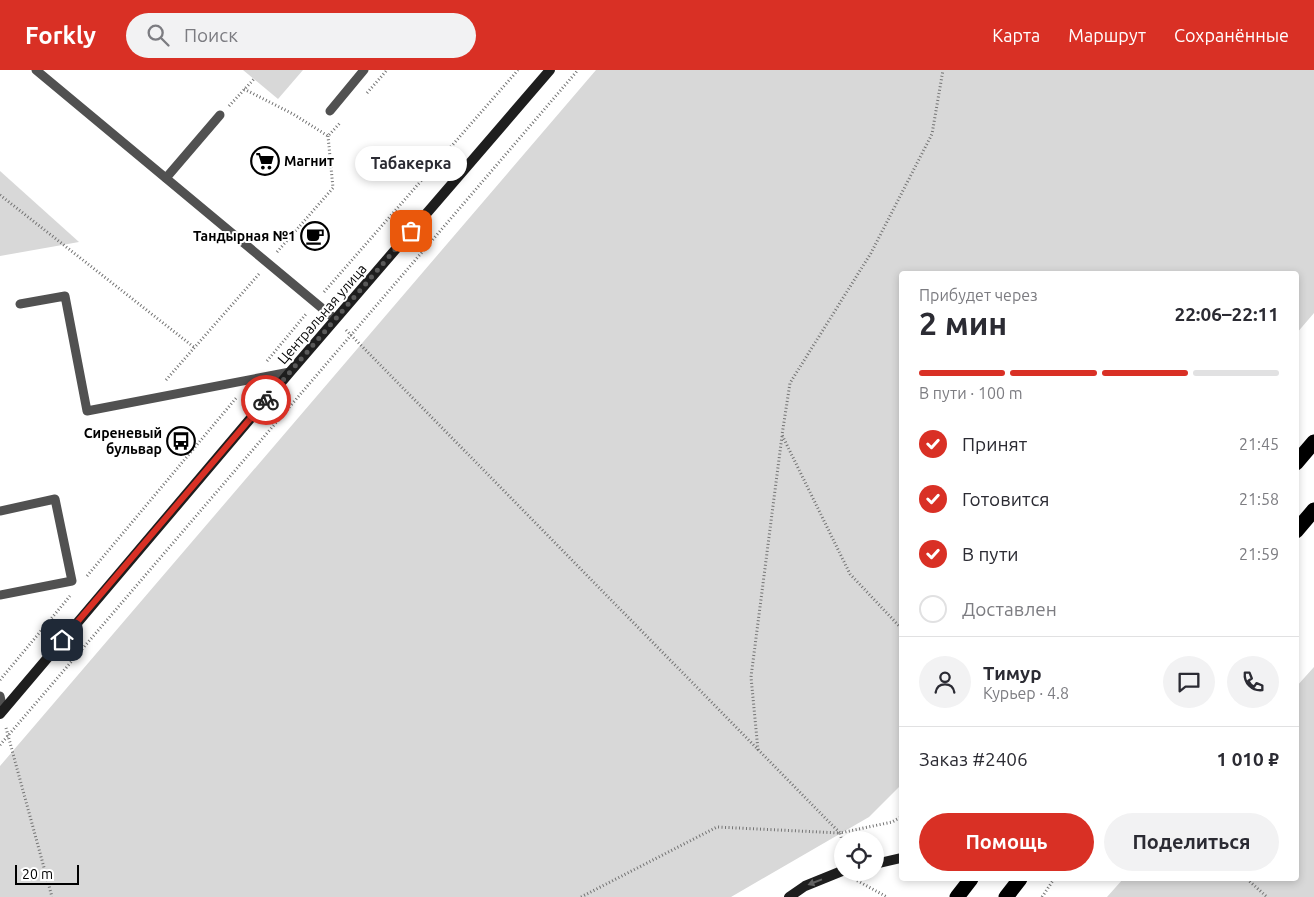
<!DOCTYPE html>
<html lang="ru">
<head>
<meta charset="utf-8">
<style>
	body { margin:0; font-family:Ubuntu,sans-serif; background:#f2f2f3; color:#2b2b33; height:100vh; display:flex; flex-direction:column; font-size:19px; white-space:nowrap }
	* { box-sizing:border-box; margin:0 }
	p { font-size:16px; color:#7c7c81 }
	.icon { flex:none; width:28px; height:28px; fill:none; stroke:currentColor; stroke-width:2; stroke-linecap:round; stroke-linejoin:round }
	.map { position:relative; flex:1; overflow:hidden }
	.sheet { position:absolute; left:899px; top:201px; width:400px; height:610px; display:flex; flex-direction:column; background:#fff; border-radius:5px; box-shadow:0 2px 8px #0003 }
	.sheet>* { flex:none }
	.controls { position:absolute; left:834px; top:761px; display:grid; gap:10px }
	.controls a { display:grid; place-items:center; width:50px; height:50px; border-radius:50%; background:#fff; box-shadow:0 2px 8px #0003; font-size:25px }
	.scale { position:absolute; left:15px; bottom:12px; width:64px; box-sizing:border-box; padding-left:5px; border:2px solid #000; border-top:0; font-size:14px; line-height:18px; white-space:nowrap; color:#000; -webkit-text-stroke:4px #fff; paint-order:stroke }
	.pin { position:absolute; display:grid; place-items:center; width:42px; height:42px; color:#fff; margin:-21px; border-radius:10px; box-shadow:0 2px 8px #0006 }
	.courier { position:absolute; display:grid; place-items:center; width:50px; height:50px; margin:-25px; border:4px solid #d93025; border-radius:50%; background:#fff; color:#222; box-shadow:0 1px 6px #0007 }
	.bubble { position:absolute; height:35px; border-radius:18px; background:#fff; box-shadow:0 2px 8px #0003; font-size:16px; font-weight:700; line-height:35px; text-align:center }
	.summary em { font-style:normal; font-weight:700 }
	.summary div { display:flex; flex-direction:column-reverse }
	.summary { display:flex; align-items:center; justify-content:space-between; height:85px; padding:0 20px }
	h1 { font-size:32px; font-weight:700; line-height:38px }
	.bar { display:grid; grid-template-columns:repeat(4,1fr); gap:8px 5px; align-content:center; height:60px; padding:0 20px }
	.bar i { height:6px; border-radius:4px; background:#e1e1e2 }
	.bar .on { background:#d93025 }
	.bar p { grid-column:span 4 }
	.line { display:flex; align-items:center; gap:12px; padding:0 20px; border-top:1px solid #e1e1e2 }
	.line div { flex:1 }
	.round { display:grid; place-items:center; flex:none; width:52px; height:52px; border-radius:26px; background:#f2f2f3 }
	ol { padding:0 20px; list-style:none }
	li { display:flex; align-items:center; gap:15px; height:55px }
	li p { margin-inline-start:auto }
	li .icon { padding:5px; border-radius:50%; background:#d93025; color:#fff; stroke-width:4 }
	li:last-child { color:#7c7c81 }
	li i { width:28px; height:28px; border:2px solid #e1e1e2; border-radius:50% }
	.primary-button { display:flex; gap:10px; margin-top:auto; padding:10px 20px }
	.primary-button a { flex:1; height:58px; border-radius:30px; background:#d93025; color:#fff; font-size:20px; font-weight:700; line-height:58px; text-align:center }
	.primary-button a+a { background:#f2f2f3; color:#2b2b33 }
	header { display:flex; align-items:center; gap:30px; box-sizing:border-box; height:70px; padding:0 25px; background:#d93025; color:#fff }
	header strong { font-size:24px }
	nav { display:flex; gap:28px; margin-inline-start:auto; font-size:18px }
	.search { width:350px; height:45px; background:#f2f2f3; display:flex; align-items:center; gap:12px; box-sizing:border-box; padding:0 18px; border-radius:28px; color:#7c7c81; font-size:19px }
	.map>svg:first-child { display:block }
	.green { fill:#d8d8d8 }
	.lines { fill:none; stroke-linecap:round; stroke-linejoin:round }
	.path { stroke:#737373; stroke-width:3; stroke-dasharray:1 2.5; stroke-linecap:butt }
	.lane { stroke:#515151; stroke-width:9 }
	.secondary { stroke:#1e1e1e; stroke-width:10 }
	.highway { stroke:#000; stroke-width:15 }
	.oneway { fill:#626262 }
	.done { stroke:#595959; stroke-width:5; stroke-dasharray:0 9 }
	.route { stroke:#d93025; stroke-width:6 }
	.labels { text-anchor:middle; stroke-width:4; stroke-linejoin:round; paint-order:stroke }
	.poi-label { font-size:14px; font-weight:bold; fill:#000; stroke:#fff; text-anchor:end }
	.street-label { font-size:14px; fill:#000; stroke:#fff }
</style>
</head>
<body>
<header>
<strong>Forkly</strong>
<div class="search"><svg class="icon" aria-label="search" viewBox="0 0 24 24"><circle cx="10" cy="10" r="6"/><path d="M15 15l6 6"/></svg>Поиск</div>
<nav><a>Карта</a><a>Маршрут</a><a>Сохранённые</a></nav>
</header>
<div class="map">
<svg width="1314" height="827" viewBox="0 0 1314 827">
	<rect width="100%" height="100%" fill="#fff"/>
	<g class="green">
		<path d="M 243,0 L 303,0 L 278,29 Z"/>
		<path d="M 596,0 L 1314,0 L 1314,243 L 1296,264 L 1296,204 L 901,204 L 901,715 L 869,747 L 731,827 L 0,827 L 0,696 Z"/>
		<path d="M 0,101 L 79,172 L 0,186 Z"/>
		<path d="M 1314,597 L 1314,827 L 1107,827 L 1123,809 L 1296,809 L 1296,617 Z"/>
	</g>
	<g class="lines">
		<g class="path">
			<path d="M 244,19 L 293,44 L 328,66 L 340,53"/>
			<path d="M 367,23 L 387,0"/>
			<path d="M 229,36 L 254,9"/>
			<path d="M 0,125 L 195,278"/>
			<path d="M 277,182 L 333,118 L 328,66"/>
			<path d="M 324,222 L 518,0"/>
			<path d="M 346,260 L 840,763 L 892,752 L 901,747"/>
			<path d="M 267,291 L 306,244"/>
			<path d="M 166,310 L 259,204"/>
			<path d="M 87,506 L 237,327"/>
			<path d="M 901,558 L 850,504 L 782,365 L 790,313 L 871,183 L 932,64 L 943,0"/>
			<path d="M 0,610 L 70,526"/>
			<path d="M 6,658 L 52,827"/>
			<path d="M 0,675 L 578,0"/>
			<path d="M 758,680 L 751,607 L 782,366"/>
			<path d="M 855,808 L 856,810 L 887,827"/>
			<path d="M 1247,809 L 1267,827"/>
			<path d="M 581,827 L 717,757 L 840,763 L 842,771"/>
			<path d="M 1042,827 L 1054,809"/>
		</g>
		<g class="lane">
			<path d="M 36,0 L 335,249"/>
			<path d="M 330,41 L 364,0"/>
			<path d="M 166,108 L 220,45"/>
			<path d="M 20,234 L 65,226 L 87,341 L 290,302"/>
			<path d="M 0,441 L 55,429 L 72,511 L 0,525"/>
			<path d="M 0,626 L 3,640"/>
		</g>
		<g class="secondary">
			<path d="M 0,644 L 290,302 L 550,0"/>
			<path d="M 875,794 L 901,788"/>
			<path d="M 789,827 L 805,816 L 842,801"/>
		</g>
		<g class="highway">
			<path d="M 1296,393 L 1314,372"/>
			<path d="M 1296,461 L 1314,440"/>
			<path d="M 957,827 L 971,809"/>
			<path d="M 1006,827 L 1020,809"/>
		</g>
	</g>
	<defs><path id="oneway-solid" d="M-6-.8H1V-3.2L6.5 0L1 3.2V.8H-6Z" transform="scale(1.25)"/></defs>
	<use class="oneway" href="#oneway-solid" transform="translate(815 812) rotate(159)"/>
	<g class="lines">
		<path class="done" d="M 266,330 L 411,161"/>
		<path class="route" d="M 62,570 L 266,330"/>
	</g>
	<defs>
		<symbol id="supermarket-ring" viewBox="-11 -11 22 22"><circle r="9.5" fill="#fff" stroke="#000" stroke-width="1.5"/><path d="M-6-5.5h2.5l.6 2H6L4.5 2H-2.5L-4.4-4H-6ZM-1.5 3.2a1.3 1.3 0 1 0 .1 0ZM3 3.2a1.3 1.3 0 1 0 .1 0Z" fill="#000"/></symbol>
		<symbol id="cafe-ring" viewBox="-11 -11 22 22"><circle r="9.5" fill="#fff" stroke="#000" stroke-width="1.5"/><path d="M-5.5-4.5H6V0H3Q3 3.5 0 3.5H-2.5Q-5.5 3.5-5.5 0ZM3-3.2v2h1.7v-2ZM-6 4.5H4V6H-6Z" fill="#000"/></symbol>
		<symbol id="bus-ring" viewBox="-11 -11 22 22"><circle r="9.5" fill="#fff" stroke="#000" stroke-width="1.5"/><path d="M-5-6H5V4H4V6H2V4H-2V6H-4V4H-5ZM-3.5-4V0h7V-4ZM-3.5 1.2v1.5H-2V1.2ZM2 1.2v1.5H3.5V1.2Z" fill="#000"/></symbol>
	</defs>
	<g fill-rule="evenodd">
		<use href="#supermarket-ring" x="249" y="75" width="32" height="32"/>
		<use href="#cafe-ring" x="299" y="150" width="32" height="32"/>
		<use href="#bus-ring" x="165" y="355" width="32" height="32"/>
	</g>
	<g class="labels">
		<g class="poi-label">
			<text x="284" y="96" text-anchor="start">Магнит</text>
			<text x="296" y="171">Тандырная №1</text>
			<text x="162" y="368">Сиреневый<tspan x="162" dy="16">бульвар</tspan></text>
		</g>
		<g class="street-label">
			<text transform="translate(322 244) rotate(-49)" y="5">Центральная улица</text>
		</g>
	</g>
</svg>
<div class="controls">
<a><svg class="icon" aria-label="locate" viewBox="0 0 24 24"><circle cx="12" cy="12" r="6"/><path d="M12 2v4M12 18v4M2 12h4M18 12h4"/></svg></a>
</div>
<div class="scale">20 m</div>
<div class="pin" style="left:411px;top:161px;background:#ea580c"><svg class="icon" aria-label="bag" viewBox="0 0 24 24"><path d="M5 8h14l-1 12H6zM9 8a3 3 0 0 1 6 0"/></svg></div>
<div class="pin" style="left:62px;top:570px;background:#1f2937"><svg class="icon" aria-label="home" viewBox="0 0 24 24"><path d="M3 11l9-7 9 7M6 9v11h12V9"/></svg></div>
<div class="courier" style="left:266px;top:330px"><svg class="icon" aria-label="bike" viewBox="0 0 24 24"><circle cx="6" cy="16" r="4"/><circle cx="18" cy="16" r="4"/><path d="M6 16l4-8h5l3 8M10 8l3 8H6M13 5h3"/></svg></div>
<div class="bubble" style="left:355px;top:76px;width:112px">Табакерка</div>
<section class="sheet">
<div class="summary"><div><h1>2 мин</h1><p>Прибудет через</p></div><em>22:06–22:11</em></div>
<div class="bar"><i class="on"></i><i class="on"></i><i class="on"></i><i></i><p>В пути · 100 m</p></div>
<ol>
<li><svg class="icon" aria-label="check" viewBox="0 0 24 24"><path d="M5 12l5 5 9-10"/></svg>Принят<p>21:45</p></li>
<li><svg class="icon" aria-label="check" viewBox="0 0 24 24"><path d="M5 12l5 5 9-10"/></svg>Готовится<p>21:58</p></li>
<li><svg class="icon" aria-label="check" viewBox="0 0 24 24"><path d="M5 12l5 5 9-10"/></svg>В пути<p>21:59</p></li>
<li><i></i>Доставлен</li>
</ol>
<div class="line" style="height:90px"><a class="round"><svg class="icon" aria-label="person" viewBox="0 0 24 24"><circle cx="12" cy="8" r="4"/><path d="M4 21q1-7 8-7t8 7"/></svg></a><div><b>Тимур</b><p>Курьер · 4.8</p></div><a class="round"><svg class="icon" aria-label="chat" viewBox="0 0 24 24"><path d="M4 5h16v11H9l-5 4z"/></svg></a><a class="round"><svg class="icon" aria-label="phone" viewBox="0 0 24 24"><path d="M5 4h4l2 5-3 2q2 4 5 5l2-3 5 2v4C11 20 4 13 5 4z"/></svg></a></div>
<div class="line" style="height:65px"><div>Заказ #2406</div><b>1 010 ₽</b></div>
<div class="primary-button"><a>Помощь</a><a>Поделиться</a></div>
</section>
</div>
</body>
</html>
